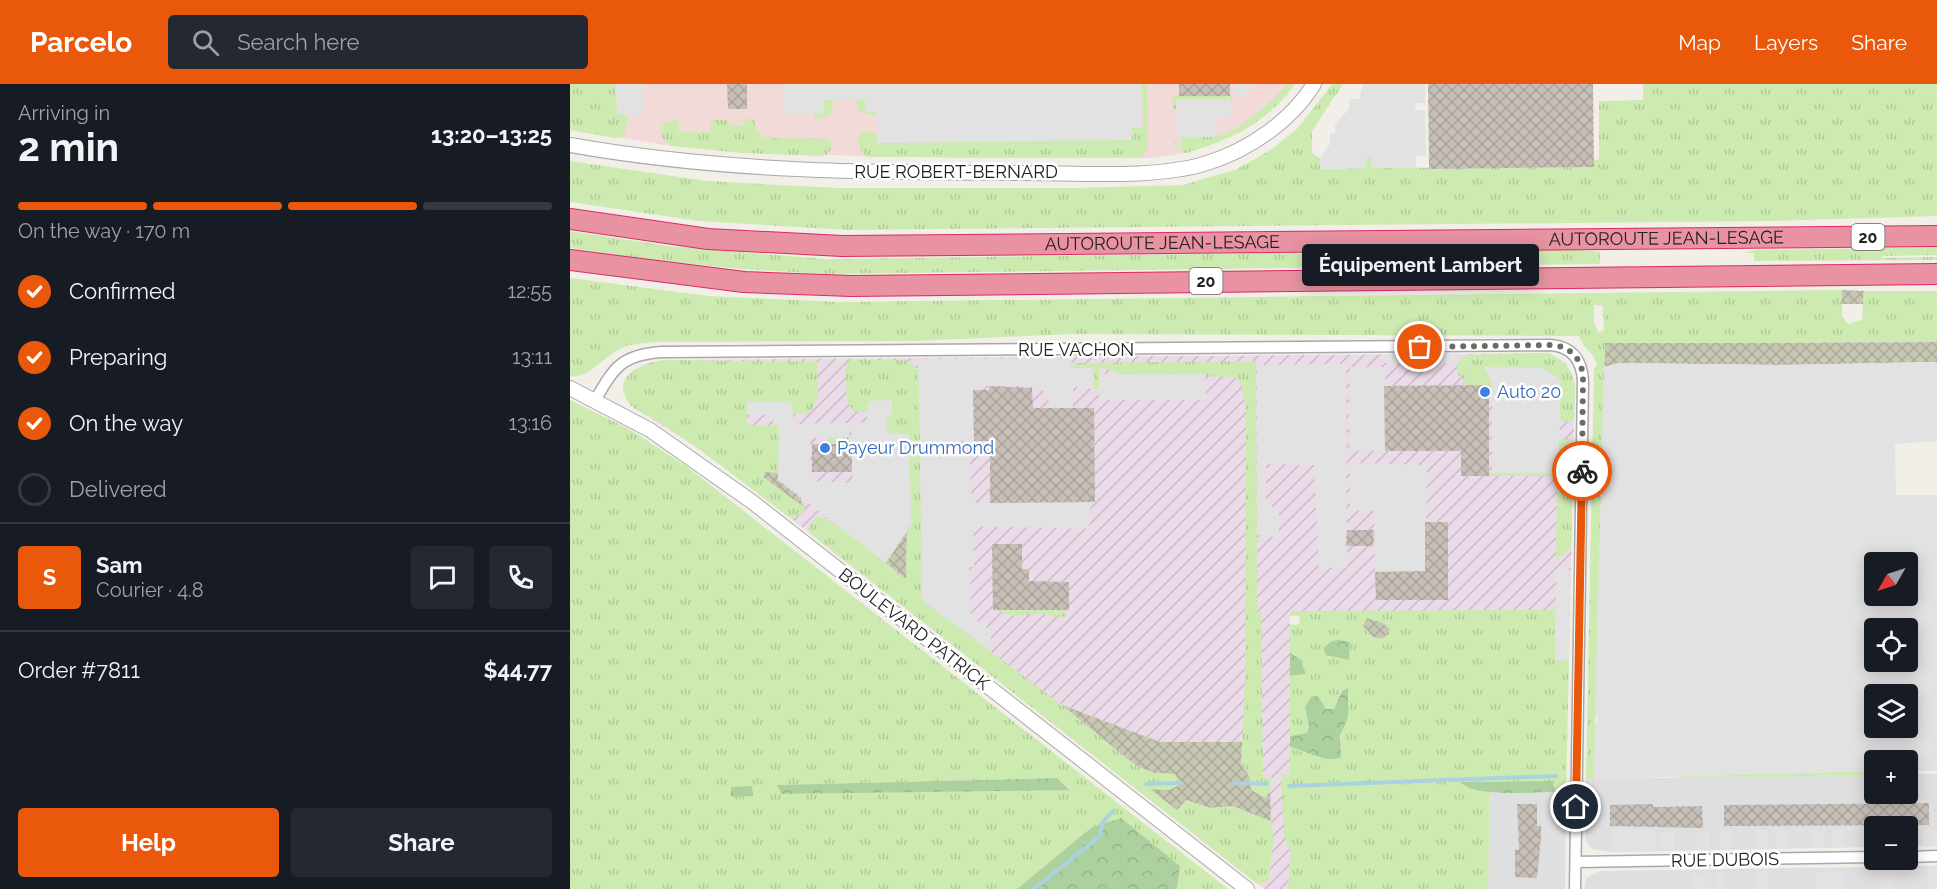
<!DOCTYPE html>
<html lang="en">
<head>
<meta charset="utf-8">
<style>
	body { margin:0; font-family:Raleway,sans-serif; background:#242831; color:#f1f3f6; height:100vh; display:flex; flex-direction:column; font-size:22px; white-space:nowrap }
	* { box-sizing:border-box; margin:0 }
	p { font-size:20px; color:#9ea1a6 }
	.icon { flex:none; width:33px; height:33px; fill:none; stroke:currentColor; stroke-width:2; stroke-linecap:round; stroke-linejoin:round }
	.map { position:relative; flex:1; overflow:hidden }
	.sheet { display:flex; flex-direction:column; background:#171b24; width:570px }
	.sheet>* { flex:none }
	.needle { width:39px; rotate:231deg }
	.fabs { position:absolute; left:1294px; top:468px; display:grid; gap:12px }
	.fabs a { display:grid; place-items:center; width:54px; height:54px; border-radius:6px; background:#171b24; box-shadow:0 3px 15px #0003; font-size:30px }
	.pin { position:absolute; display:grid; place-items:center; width:51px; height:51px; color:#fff; margin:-26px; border:3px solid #fff; border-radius:50%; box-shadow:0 2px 6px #0007 }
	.courier { position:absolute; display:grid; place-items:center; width:60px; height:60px; margin:-30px; border:4px solid #ea580c; border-radius:50%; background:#fff; color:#222; box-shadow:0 2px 8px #0007 }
	.bubble { position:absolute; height:42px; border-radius:6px; background:#171b24; box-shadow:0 3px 15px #0003; font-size:20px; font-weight:700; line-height:42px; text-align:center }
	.summary em { font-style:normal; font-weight:700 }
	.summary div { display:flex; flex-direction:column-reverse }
	.summary { display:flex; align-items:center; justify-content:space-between; height:102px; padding:0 18px }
	h1 { font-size:39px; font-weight:700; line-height:45px }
	.bar { display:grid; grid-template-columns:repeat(4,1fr); gap:9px 6px; align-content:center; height:72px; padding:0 18px }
	.bar i { height:8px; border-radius:4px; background:#363941 }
	.bar .selected { background:#ea580c }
	.bar p { grid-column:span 4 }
	.line { display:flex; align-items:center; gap:15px; padding:0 18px; border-top:2px solid #363941 }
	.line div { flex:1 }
	.round { display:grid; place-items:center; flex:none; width:63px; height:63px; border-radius:6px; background:#242831 }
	ol { padding:0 18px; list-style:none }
	li { display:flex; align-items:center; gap:18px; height:66px }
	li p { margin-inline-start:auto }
	li .icon { padding:6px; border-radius:50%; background:#ea580c; color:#fff; stroke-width:4 }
	li:last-child { color:#9ea1a6 }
	li i { width:33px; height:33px; border:3px solid #363941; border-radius:50% }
	.cta { display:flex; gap:12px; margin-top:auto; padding:12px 18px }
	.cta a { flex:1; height:69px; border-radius:6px; background:#ea580c; color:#fff; font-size:24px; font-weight:700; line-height:69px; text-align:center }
	.cta a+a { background:#242831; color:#f1f3f6 }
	header { display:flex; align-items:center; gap:36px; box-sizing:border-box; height:84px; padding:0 30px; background:#ea580c; color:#fff }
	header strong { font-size:28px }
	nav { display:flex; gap:33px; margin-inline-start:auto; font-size:21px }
	.search { width:420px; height:54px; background:#242831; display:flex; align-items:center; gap:15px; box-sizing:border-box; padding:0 21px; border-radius:6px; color:#9ea1a6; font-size:22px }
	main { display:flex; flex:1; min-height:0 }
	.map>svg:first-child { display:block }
	.residential { fill:#e0dfdf }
	.commercial { fill:#f2dad9 }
	.industrial { fill:url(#industrial-furrows) }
	.construction { fill:url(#construction-cross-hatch) }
	.grass { fill:url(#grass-tufts); fill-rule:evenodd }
	.forest { fill:url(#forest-crowns) }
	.parking { fill:#e2e2e2; fill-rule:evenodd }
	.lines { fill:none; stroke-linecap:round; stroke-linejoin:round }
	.stream { stroke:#aad3df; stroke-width:4 }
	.building { fill:url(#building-cross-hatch) }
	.minor-casing { stroke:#a9a9a9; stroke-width:13 }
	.tertiary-casing { stroke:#a9a9a9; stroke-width:16 }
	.motorway-casing { stroke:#dc2a67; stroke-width:22 }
	.minor { stroke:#fff; stroke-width:10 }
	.tertiary { stroke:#fff; stroke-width:14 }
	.motorway { stroke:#e892a2; stroke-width:20 }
	.done { stroke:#6b6a68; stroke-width:6; stroke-dasharray:0 10.8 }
	.route { stroke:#ea580c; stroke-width:8 }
	.shop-dot { fill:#3f7fe0; stroke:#fff; stroke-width:2 }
	.labels { text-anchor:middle; stroke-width:5; stroke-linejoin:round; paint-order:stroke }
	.shield { fill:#fff; stroke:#646464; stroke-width:1.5 }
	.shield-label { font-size:16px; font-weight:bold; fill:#222 }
	.street-label { font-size:18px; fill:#222; stroke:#fff }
	.shop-label { font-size:18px; fill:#366cbe; stroke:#fff; text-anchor:start }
</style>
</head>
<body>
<header>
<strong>Parcelo</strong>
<div class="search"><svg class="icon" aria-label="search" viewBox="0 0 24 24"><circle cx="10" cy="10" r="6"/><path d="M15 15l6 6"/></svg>Search here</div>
<nav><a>Map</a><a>Layers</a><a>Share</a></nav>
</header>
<main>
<section class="sheet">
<div class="summary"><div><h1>2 min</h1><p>Arriving in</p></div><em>13:20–13:25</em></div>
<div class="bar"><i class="selected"></i><i class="selected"></i><i class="selected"></i><i></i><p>On the way · 170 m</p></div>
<ol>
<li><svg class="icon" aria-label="check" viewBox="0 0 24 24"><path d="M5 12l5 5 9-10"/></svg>Confirmed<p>12:55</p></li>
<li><svg class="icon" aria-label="check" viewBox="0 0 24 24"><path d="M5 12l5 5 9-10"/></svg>Preparing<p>13:11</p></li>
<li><svg class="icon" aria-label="check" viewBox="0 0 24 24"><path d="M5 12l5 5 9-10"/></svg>On the way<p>13:16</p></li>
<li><i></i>Delivered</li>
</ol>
<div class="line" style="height:108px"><b class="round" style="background:#ea580c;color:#fff">S</b><div><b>Sam</b><p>Courier · 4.8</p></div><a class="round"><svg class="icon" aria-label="chat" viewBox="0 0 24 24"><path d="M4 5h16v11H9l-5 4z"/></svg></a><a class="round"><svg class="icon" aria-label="phone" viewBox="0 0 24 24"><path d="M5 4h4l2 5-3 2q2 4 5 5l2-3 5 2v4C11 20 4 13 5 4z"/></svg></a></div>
<div class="line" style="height:78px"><div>Order #7811</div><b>$44.77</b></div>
<div class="cta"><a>Help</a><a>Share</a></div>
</section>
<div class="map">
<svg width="1367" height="805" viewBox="0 0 1367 805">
	<defs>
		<pattern id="industrial-furrows" width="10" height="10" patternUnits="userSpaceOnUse" patternTransform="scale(1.5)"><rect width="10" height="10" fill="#ebdbe8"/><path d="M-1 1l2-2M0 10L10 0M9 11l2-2" fill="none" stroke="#c9bcc7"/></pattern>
		<pattern id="construction-cross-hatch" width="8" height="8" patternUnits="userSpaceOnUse" patternTransform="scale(1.5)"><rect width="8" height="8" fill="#c7c7b4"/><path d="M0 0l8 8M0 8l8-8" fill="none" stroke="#abab9a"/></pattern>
		<pattern id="grass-tufts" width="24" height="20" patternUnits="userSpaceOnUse" patternTransform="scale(1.5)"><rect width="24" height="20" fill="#cdebb0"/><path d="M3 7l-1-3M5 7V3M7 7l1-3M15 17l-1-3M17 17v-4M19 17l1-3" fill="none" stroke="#b0c997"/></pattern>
		<pattern id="forest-crowns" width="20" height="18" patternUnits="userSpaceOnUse" patternTransform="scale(1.5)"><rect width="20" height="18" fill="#add19e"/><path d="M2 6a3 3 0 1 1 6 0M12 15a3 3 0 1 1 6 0" fill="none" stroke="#95b388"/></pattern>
		<pattern id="building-cross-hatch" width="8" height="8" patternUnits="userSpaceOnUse" patternTransform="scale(1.5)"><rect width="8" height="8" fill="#c7bfb8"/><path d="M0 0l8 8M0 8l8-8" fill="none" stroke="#aba49e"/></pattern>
	</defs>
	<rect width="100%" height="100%" fill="#f2efe9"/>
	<g class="residential">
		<path d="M 1338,690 L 1367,690 L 1367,762 L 1338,762 L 1338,742 L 1305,742 L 1305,763 L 1041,768 L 1022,765 L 1016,757 L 1016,695 L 1305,691 L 1305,710 L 1338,710 Z"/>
		<path d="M 920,708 L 996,708 L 995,805 L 918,805 Z"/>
		<path d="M 1367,782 L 1367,805 L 1014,805 L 1016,794 L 1030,787 Z"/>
	</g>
	<path class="commercial" d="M 0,0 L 725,0 L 699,28 L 672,48 L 616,69 L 584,74 L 384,74 L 174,69 L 102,62 L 0,46 Z"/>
	<path class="industrial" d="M 978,269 L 997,280 L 1005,301 L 999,576 L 720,527 L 722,706 L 721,797 L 718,805 L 695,805 L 685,798 L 219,433 L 125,362 L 61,322 L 53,306 L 56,294 L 62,287 L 78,279 L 94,276 Z"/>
	<g class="construction">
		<path d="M 1272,206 L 1294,207 L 1293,220 L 1272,220 Z"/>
		<path d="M 1367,258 L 1367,278 L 1211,281 L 1049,279 L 1034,283 L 1035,259 Z"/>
		<path d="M 196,388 L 209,389 L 208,396 L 228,411 L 235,424 L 193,393 Z"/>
		<path d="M 337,447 L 336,495 L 316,479 Z"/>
		<path d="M 797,534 L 813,539 L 820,545 L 819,550 L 811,555 L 803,553 L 793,542 Z"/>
		<path d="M 492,621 L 590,658 L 673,658 L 671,681 L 695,714 L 700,707 L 701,737 L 662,722 L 640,724 L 616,716 L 607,726 L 579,705 L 599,706 L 609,701 L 605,690 L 584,689 L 565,681 Z"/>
	</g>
	<g class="grass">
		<path d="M 0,0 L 46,0 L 47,30 L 58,31 L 55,50 L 45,54 L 0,46 Z"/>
		<path d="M 572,0 L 577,0 L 578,64 L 571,73 L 296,73 L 289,64 L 288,52 L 293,48 L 306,48 L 308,59 L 561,55 L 562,44 L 573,43 Z"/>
		<path d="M 717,0 L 725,0 C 700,37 658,57 616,69 C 609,67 604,65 603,57 L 606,57 L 607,64 L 612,65 L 612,55 L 607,53 C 619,53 633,54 645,52 C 669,48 701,18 717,0 Z"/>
		<path d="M 762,0 L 773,0 L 742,47 L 742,69 L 750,74 L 751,85 L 796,84 L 796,73 L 801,73 L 801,84 L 1024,83 L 1024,76 L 1029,75 L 1029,17 L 1073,16 L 1073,0 L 1367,0 L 1367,132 L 1198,137 L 278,146 L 129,137 L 0,118 L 0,77 L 137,97 L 268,104 L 503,104 L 613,101 L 667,85 L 702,65 L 728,44 Z"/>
		<path d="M 662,11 L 662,23 L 660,15 L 606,15 L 606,25 L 602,25 L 603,12 Z"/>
		<path d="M 296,15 L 295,28 L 305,28 L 306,32 L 289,28 L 286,17 Z"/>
		<path d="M 254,16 L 263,16 L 262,28 L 255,34 L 245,35 L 244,30 L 254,29 Z"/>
		<path d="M 174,35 L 183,35 L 188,47 L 195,54 L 258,55 L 261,57 L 262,64 L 256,71 L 249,72 L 174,69 L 102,62 L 91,53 L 92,42 L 95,38 L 109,36 L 109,48 L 141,48 L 141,36 L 158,36 L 159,41 L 173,42 Z"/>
		<path d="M 0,147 L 98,162 L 256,175 L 1001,165 L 1030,168 L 1030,180 L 258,190 L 171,185 L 70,175 L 0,164 Z"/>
		<path d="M 1367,163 L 1367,171 L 1312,172 L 1313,174 L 1367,173 L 1367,176 L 1184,177 L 1184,169 L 1172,169 L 1186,166 Z"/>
		<path d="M 0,194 L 138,212 L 270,218 L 1272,206 L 1272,232 L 1278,240 L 1292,236 L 1294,207 L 1367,207 L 1367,258 L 1035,259 L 1024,695 L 1016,695 L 1024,284 L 1027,281 C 1024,268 1012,264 1009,252 L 503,250 L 345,257 L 88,258 C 77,259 64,259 54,263 C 37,269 18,296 0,292 ZM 1024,221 L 1033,222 L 1034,247 L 1028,248 L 1024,238 Z"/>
		<path d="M 978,269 C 1010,282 1005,305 1004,334 L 1001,338 L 990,336 L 990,297 L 922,298 L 923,307 L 919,307 L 919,301 L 893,301 L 893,292 L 887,291 L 887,280 L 895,271 Z"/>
		<path d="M 94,276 L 247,278 L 248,315 L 239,330 L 223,330 L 221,317 L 177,319 L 177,341 L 209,342 L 209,389 L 196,388 L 193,393 L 235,424 L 234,429 L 223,434 L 219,433 C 175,400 132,365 85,336 C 75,330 60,325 56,314 C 44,288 76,280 94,276 Z"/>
		<path d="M 280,276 L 337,276 L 349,286 L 352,516 L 492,621 L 565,681 L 584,689 L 605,690 L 609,701 L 599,706 L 580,705 L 607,726 L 616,716 L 640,724 L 662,722 L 701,737 L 704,753 L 699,796 L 691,800 L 685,798 L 243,452 L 238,445 L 246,432 C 276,438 309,477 336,495 L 337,441 L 341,441 L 339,351 L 318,350 L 297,319 L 297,328 L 284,328 L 277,318 L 275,282 Z"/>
		<path d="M 686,277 L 687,527 L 691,528 L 693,693 L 702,693 L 700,707 L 695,714 L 681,706 L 679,690 L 671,681 L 675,601 L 676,327 L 672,303 L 665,293 L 552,290 L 529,283 L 529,306 L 523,305 L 523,284 L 504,284 L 504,279 Z"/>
		<path d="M 0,316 L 59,345 L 116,382 L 658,805 L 607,805 L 610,782 L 551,734 L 522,743 L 447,805 L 0,805 ZM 487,694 L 500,705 L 211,710 L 207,701 Z"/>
		<path d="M 279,353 L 279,360 L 257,360 L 258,354 Z"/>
		<path d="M 993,355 L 1000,355 L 1003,359 L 1001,464 L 986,475 L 987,392 L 919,392 L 919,389 L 987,389 L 990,356 Z"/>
		<path d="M 423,526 L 496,526 L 495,533 L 479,532 L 475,529 L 444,532 Z"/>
		<path d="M 986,526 L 985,576 L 999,576 L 996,708 L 986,708 L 982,697 L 891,698 L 894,702 L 920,708 L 918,805 L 718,805 L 721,771 L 714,752 L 711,697 L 712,691 L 720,689 L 720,663 L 750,674 L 769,661 L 775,635 L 772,607 L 764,625 L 756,625 L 748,612 L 735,623 L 739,643 L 737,650 L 720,652 L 720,592 L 736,590 L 725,570 L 720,568 L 720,541 L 730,540 L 729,532 L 720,532 L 720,527 ZM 797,534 L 813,539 L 820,545 L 819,550 L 811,555 L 803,553 L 793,542 Z"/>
		<path d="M 1305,687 L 1305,691 L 1108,694 L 1110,692 Z"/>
	</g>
	<g class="forest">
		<path d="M 769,556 L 780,558 L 779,576 L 756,571 L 753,564 L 762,557 Z"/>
		<path d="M 720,568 L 730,575 L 736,590 L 720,592 Z"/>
		<path d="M 778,604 L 778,633 L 770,652 L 771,673 C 755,680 737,667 720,663 L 720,652 L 737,649 L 739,643 L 735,623 L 741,613 L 748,612 L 756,625 L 764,625 L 772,607 Z"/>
		<path d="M 487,694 L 500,706 L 211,710 L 207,701 Z"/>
		<path d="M 982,697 L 986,708 C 963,708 905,714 890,698 Z"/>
		<path d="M 182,702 L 183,712 L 161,713 L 161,703 Z"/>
		<path d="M 551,734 L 610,782 L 607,805 L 447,805 L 522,743 Z"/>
	</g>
	<g class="parking">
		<path d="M 46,0 L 73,0 L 74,32 L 47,30 Z"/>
		<path d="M 214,0 L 572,0 L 572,43 L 561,43 L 562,56 L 307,59 L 308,28 L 296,27 L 295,16 L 254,16 L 254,30 L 214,29 Z"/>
		<path d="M 666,0 L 683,0 L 676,11 L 666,11 Z"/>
		<path d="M 793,0 L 855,0 L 855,19 L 846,19 L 845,26 L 855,26 L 856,72 L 846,72 L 846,84 L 801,84 L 801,73 L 797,73 L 796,84 L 751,85 L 750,74 L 760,60 L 760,50 L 765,49 L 765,40 L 779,25 L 779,15 L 789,15 Z"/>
		<path d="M 606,15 L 661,15 L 661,34 L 646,34 L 647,52 L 645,53 L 607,53 Z"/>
		<path d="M 857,270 L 891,270 L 885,279 L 853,279 Z"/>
		<path d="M 812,271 L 843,271 L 848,280 L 812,279 Z"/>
		<path d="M 501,274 L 502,284 L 523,284 L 523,305 L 508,304 L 503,299 L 503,324 L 479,324 L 478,307 L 462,307 L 462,302 L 403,302 L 404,357 L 350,357 L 348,275 Z"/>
		<path d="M 1367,278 L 1367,357 L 1325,360 L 1326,411 L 1367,411 L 1367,687 L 1338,687 L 1338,676 L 1305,676 L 1305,687 L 1024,695 L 1025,640 L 1029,636 L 1025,632 L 1034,283 L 1049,279 L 1211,281 ZM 1305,478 L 1338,478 L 1338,512 L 1305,512 ZM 1305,544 L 1338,544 L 1338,578 L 1305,578 ZM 1305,610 L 1338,610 L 1338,644 L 1305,644 Z"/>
		<path d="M 776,280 L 777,484 L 749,483 L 744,381 L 696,380 L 696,416 L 709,430 L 709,453 L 687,451 L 687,281 Z"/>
		<path d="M 780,283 L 815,283 L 815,367 L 779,367 Z"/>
		<path d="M 914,283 L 972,284 L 988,293 L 990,297 L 990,336 L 988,389 L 922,389 L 922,299 Z"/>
		<path d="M 529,290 L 635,290 L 636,316 L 529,316 Z"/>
		<path d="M 322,316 L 322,331 L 316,332 L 318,350 L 339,350 L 341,441 L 338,441 L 337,447 L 316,479 L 208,396 L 209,342 L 196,331 L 177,331 L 177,318 L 221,317 L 224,342 L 229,340 L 279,339 L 279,353 L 240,354 L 240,388 L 242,388 L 243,397 L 283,399 L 281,339 L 297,339 L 297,319 L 300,317 Z"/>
		<path d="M 399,367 L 402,419 L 521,418 L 519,445 L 403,442 L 404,483 L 399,483 L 401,531 L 421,547 L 421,567 L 352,516 L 350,369 Z"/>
		<path d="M 780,379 L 857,381 L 855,487 L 805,488 L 804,427 L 780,426 Z"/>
		<path d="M 986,485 L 1000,486 L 999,576 L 985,577 Z"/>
		<path d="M 1039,745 L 1085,746 L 1086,768 L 1041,768 Z"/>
		<path d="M 1274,745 L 1275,763 L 1262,763 L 1262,746 Z"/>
		<path d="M 1353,745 L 1367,745 L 1367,762 L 1354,763 Z"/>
		<path d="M 1149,746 L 1162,746 L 1163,764 L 1149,764 Z"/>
		<path d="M 1185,746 L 1198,746 L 1198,763 L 1186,764 Z"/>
		<path d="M 1218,746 L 1219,765 L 1205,765 L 1205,747 Z"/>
		<path d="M 1241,747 L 1254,747 L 1254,764 L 1242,764 Z"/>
		<rect x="1091" y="748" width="13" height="18"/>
		<path d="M 1127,748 L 1140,748 L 1140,765 L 1127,766 Z"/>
		<path d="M 1357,782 L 1367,782 L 1367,805 L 1358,805 Z"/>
		<path d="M 1325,786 L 1323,805 L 1311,805 L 1311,787 Z"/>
		<path d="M 1186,787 L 1197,787 L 1198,805 L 1186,805 Z"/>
		<path d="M 1274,787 L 1274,805 L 1246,805 L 1245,788 Z"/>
		<path d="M 1144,788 L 1155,789 L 1155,805 L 1145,805 Z"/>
		<path d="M 1122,790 L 1140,790 L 1141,805 L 1123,805 Z"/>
	</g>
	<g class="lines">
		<g class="stream">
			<path d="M 664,699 L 697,700"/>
			<path d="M 576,700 L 611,699"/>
			<path d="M 719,702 L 986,692"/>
			<path d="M 464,805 L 530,752 L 532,739 L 544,726"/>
		</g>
	</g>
	<g class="building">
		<path d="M 157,0 L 177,0 L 177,25 L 158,25 Z"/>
		<rect x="609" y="0" width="51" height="12"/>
		<path d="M 858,0 L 1023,0 L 1024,83 L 859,85 Z"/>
		<path d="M 919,301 L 919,392 L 891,392 L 891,367 L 815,367 L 814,302 Z"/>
		<path d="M 419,302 L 462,304 L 463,324 L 524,324 L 525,418 L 420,419 L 420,357 L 404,357 L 403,306 L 419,306 Z"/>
		<rect x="242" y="360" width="40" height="28"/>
		<path d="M 855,438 L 878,438 L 878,516 L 806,516 L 805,488 L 855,487 Z"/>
		<path d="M 777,446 L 804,446 L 803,462 L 776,462 Z"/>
		<path d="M 422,460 L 452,460 L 452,485 L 459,485 L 459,497 L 499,498 L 499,526 L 423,526 Z"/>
		<path d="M 1359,719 L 1359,741 L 1154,742 L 1154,721 Z"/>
		<path d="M 947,720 L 967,720 L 967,742 L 971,742 L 971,753 L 967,794 L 945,793 L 945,766 L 949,766 Z"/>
		<path d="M 1083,720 L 1083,723 L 1132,722 L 1133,744 L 1040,742 L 1040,721 Z"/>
	</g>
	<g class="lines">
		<defs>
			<g id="minor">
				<path d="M 26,315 C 44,283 52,271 91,268 L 981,261 C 1003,263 1012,277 1013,297 L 1005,805"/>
				<path d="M 1338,773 L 1367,772"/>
				<path d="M 1006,778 L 1305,773"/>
			</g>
			<g id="tertiary">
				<path d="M 0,61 C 151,88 303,89 456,89 C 509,89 588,95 637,79 C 679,66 721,37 744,0"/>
				<path d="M 0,304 L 80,346 L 181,417 L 677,805"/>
			</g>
			<g id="motorway">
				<path id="s1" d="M 0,135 L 138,155 L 272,162 L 1367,152"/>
				<path d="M 0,176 L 174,198 L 281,202 L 1367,190"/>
			</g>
		</defs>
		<use href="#minor" class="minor-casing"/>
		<use href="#tertiary" class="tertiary-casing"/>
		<use href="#motorway" class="motorway-casing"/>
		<use href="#minor" class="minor"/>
		<use href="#tertiary" class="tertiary"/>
		<use href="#motorway" class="motorway"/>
	</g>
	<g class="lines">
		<path class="done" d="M 850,263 L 981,261 C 1000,262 1011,274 1013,292 L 1012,387"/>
		<path class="route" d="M 1006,723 L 1012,387"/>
	</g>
	<g class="shop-dot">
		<circle cx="915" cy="308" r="6"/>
		<circle cx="255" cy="364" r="6"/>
	</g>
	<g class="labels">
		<g class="shield">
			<rect x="1281.5" y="140" width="33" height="26" rx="4.5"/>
			<rect x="619.5" y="184" width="33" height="26" rx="4.5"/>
		</g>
		<g class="shield-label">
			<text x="1298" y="159">20</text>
			<text x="636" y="203">20</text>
		</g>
		<g class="street-label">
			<text x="386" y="94">RUE ROBERT-BERNARD</text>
			<text dy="6" stroke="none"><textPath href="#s1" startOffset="1098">AUTOROUTE JEAN-LESAGE</textPath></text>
			<text dy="6" stroke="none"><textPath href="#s1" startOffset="594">AUTOROUTE JEAN-LESAGE</textPath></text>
			<text x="506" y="272">RUE VACHON</text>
			<text transform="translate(344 545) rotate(38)" y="6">BOULEVARD PATRICK</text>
			<text transform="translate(1155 776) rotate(-1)" y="6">RUE DUBOIS</text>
		</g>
		<g class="shop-label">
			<text x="927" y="314">Auto 20</text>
			<text x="267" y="370">Payeur Drummond</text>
		</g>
	</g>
</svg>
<div class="fabs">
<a><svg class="needle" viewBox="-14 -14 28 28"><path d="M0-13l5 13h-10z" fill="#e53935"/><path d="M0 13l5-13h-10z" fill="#9ea1a6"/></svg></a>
<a><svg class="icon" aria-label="locate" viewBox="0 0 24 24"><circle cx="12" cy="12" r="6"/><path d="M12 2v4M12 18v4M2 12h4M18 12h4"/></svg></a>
<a><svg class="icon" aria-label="layers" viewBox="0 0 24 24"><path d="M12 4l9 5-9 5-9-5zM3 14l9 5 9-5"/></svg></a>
<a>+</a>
<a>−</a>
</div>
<div class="pin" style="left:850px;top:263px;background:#ea580c"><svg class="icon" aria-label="bag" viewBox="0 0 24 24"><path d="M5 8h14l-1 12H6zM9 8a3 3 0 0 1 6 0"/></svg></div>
<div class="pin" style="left:1006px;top:723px;background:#1f2937"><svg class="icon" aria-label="home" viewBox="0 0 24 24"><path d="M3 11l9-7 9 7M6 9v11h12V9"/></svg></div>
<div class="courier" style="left:1012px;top:387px"><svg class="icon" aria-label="bike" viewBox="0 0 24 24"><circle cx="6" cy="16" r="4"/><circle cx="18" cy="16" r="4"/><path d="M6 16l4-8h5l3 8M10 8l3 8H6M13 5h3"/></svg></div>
<div class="bubble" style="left:732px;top:160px;width:237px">Équipement Lambert</div>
</div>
</main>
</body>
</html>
